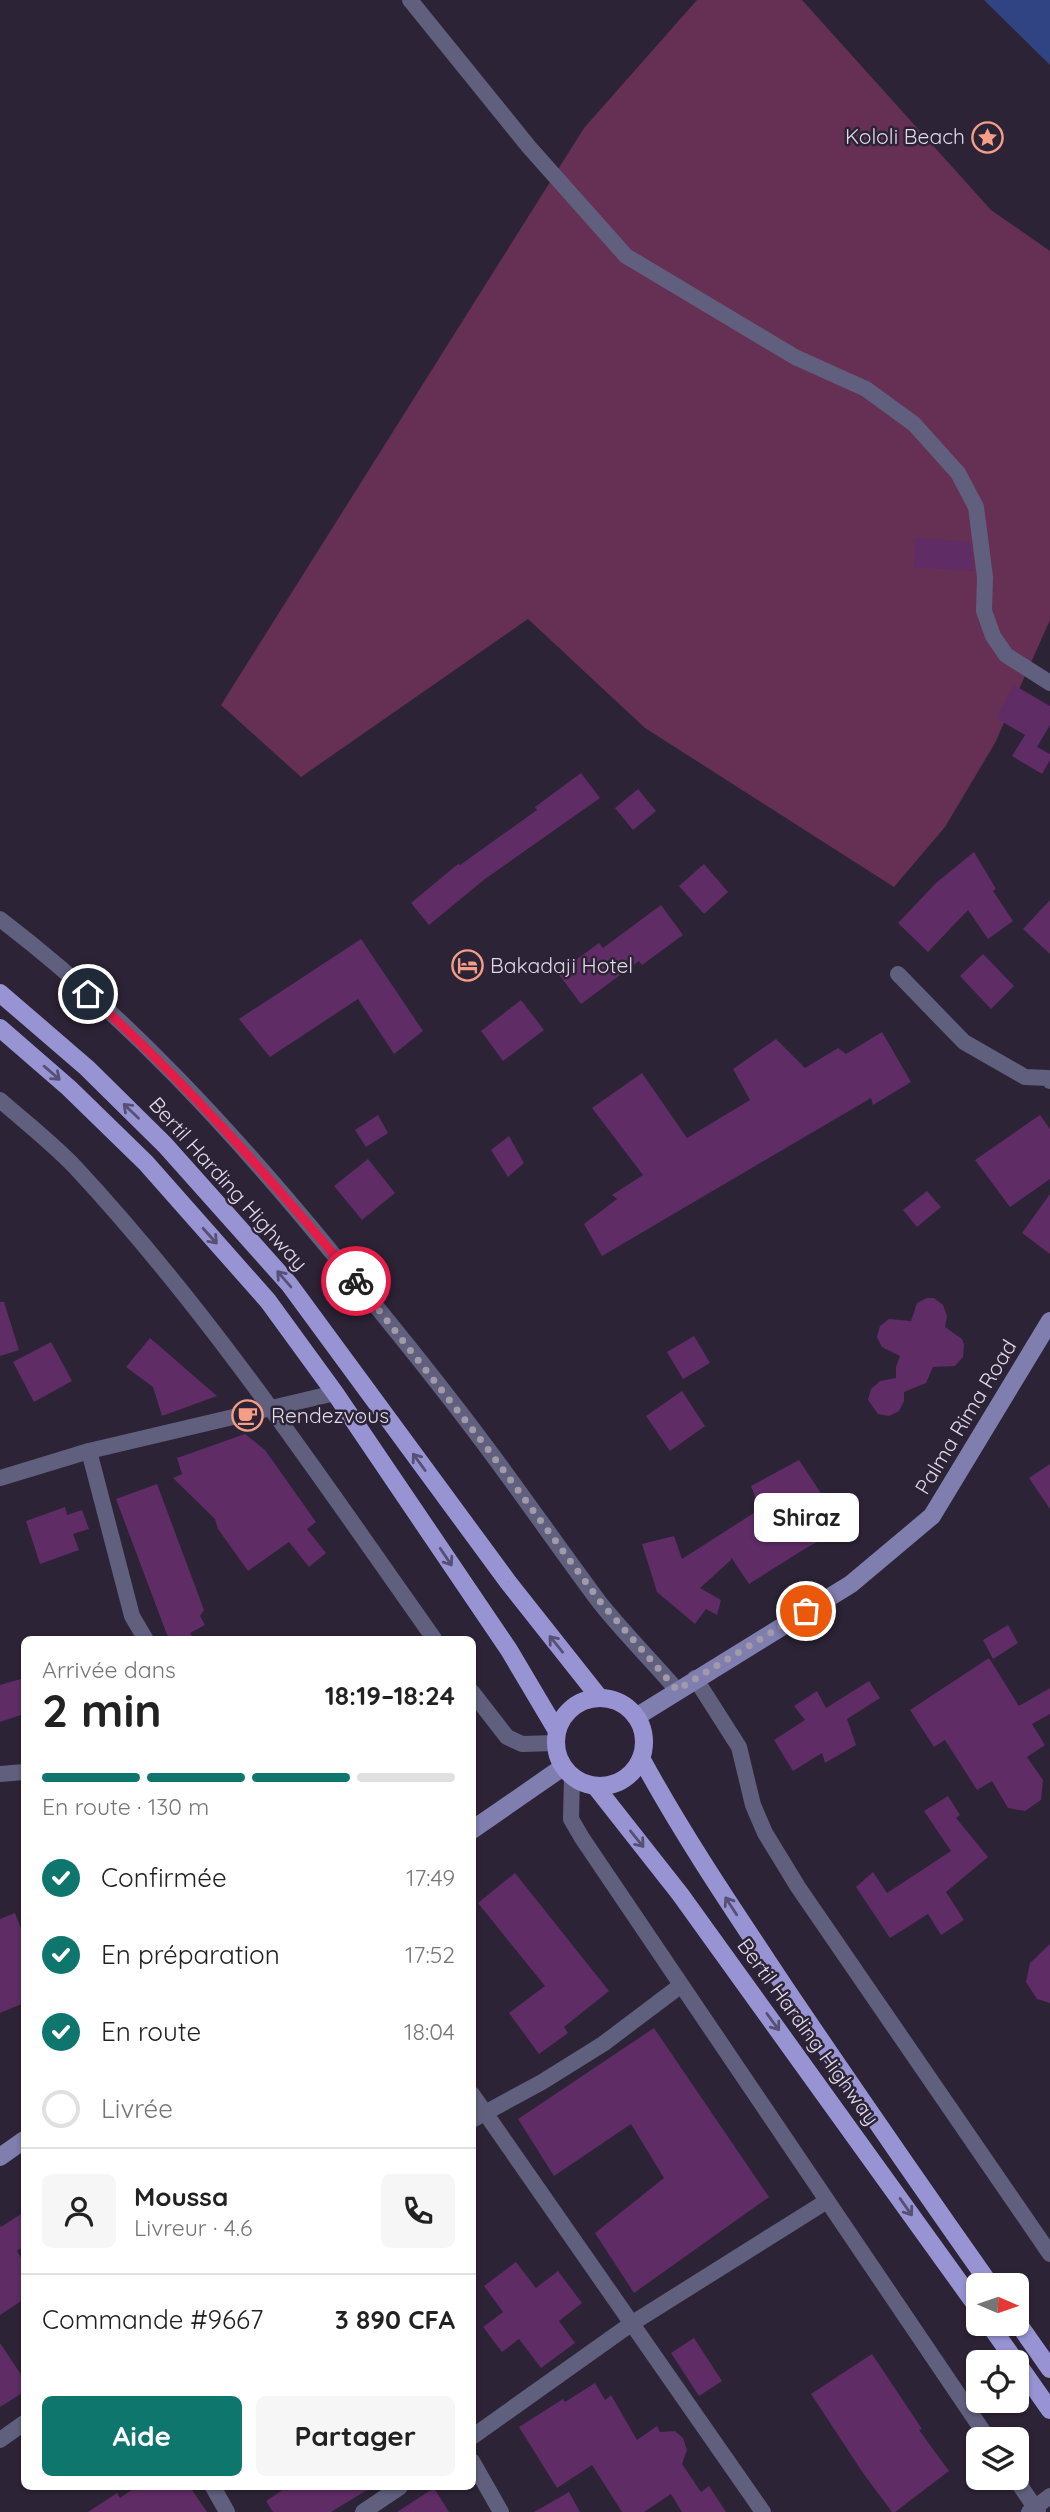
<!DOCTYPE html>
<html lang="fr">
<head>
<meta charset="utf-8">
<style>
	body { margin:0; font-family:Quicksand,sans-serif; background:#f6f6f6; color:#222; height:100vh; display:flex; flex-direction:column; font-size:26px; white-space:nowrap }
	* { box-sizing:border-box; margin:0 }
	p { font-size:23px; color:#767676 }
	.icon { flex:none; width:38px; height:38px; fill:none; stroke:currentColor; stroke-width:2; stroke-linecap:round; stroke-linejoin:round }
	.map { position:relative; flex:1; overflow:hidden }
	.sheet { position:absolute; left:21px; top:1636px; width:455px; height:854px; display:flex; flex-direction:column; background:#fff; border-radius:10px; box-shadow:0 2px 5px #0004 }
	.sheet>* { flex:none }
	.needle { width:46px; rotate:92deg }
	.buttons { position:absolute; left:966px; top:2273px; display:grid; gap:14px }
	.buttons a { display:grid; place-items:center; width:63px; height:63px; border-radius:10px; background:#fff; box-shadow:0 2px 5px #0004; font-size:35px }
	.pin { position:absolute; display:grid; place-items:center; width:60px; height:60px; color:#fff; margin:-30px; border:4px solid #fff; border-radius:50%; box-shadow:0 2px 7px #0007 }
	.courier { position:absolute; display:grid; place-items:center; width:70px; height:70px; margin:-35px; border:5px solid #e11d48; border-radius:50%; background:#fff; color:#222; box-shadow:0 2px 9px #0007 }
	.bubble { position:absolute; height:49px; border-radius:10px; background:#fff; box-shadow:0 2px 5px #0004; font-size:23px; font-weight:800; line-height:49px; text-align:center }
	.overview em { font-style:normal; font-weight:800 }
	.overview div { display:flex; flex-direction:column-reverse }
	.overview { display:flex; align-items:center; justify-content:space-between; height:119px; padding:0 21px }
	h1 { font-size:46px; font-weight:800; line-height:52px }
	.bar { display:grid; grid-template-columns:repeat(4,1fr); gap:10px 7px; align-content:center; height:84px; padding:0 21px }
	.bar i { height:9px; border-radius:5px; background:#e0e0e0 }
	.bar .current { background:#0f766e }
	.bar p { grid-column:span 4 }
	.line { display:flex; align-items:center; gap:18px; padding:0 21px; border-top:2px solid #e0e0e0 }
	.line div { flex:1 }
	.round { display:grid; place-items:center; flex:none; width:74px; height:74px; border-radius:10px; background:#f6f6f6 }
	ol { padding:0 21px; list-style:none }
	li { display:flex; align-items:center; gap:21px; height:77px }
	li p { margin-inline-start:auto }
	li .icon { padding:7px; border-radius:50%; background:#0f766e; color:#fff; stroke-width:4 }
	li:last-child { color:#767676 }
	li i { width:38px; height:38px; border:4px solid #e0e0e0; border-radius:50% }
	.cta { display:flex; gap:14px; margin-top:auto; padding:14px 21px }
	.cta a { flex:1; height:80px; border-radius:10px; background:#0f766e; color:#fff; font-size:28px; font-weight:800; line-height:80px; text-align:center }
	.cta a+a { background:#f6f6f6; color:#222 }
	.map>svg:first-child { display:block }
	.green { fill:#662f54 }
	.water { fill:#304484 }
	.building { fill:#5f2c65 }
	.lines { fill:none; stroke-linecap:round; stroke-linejoin:round }
	.street { stroke:#605f7e; stroke-width:16 }
	.secondary { stroke:#807daf; stroke-width:18 }
	.primary { stroke:#9894d4; stroke-width:18 }
	.oneway { stroke:#575075 }
	.done { stroke:#a09aa9; stroke-width:7; stroke-dasharray:0 12.6 }
	.route { stroke:#e11d48; stroke-width:9 }
	.labels { text-anchor:middle; stroke-width:5; stroke-linejoin:round; paint-order:stroke }
	.poi-label { font-size:21px; fill:#dfdae7; stroke:#2c2336; text-anchor:start }
	.street-label { font-size:21px; fill:#dfdae7; stroke:#2c2336 }
</style>
</head>
<body>
<div class="map">
<svg width="1050" height="2512" viewBox="0 0 1050 2512">
	<rect width="100%" height="100%" fill="#2c2336"/>
	<path class="green" d="M 697,0 L 802,0 L 991,210 L 1050,251 L 1050,620 L 995,743 L 945,827 L 894,887 L 645,728 L 528,619 L 301,777 L 221,705 L 584,128 Z"/>
	<path class="water" d="M 984,0 L 1050,0 L 1050,65 Z"/>
	<g class="building">
		<path d="M 916,538 L 970,542 L 974,571 L 914,567 Z"/>
		<path d="M 1014,685 L 1050,706 L 1050,725 L 1037,747 L 1050,754 L 1050,760 L 1042,774 L 1012,756 L 1025,735 L 996,718 Z"/>
		<path d="M 581,773 L 600,798 L 485,879 L 429,925 L 411,903 L 458,864 L 460,865 L 537,810 L 535,807 Z"/>
		<path d="M 638,789 L 656,811 L 633,830 L 615,808 Z"/>
		<path d="M 974,852 L 996,889 L 993,891 L 1013,921 L 988,939 L 968,910 L 928,952 L 898,923 L 936,883 Z"/>
		<path d="M 704,864 L 728,892 L 704,914 L 679,886 Z"/>
		<path d="M 1050,900 L 1050,954 L 1023,929 Z"/>
		<path d="M 661,905 L 683,935 L 642,965 L 639,961 L 581,1004 L 558,973 L 599,943 L 603,948 Z"/>
		<path d="M 361,939 L 423,1031 L 394,1054 L 358,999 L 270,1057 L 239,1019 Z"/>
		<path d="M 983,954 L 1014,986 L 991,1009 L 960,976 Z"/>
		<path d="M 521,1000 L 544,1030 L 503,1061 L 481,1031 Z"/>
		<path d="M 882,1032 L 911,1082 L 873,1105 L 871,1098 L 602,1256 L 584,1224 L 617,1199 L 612,1195 L 643,1175 L 592,1108 L 642,1073 L 687,1138 L 750,1100 L 733,1069 L 776,1039 L 805,1068 L 838,1048 L 846,1054 Z"/>
		<path d="M 378,1115 L 388,1133 L 366,1147 L 355,1130 Z"/>
		<path d="M 1040,1115 L 1050,1129 L 1050,1179 L 1010,1207 L 975,1160 Z"/>
		<path d="M 509,1136 L 524,1163 L 508,1177 L 491,1150 Z"/>
		<path d="M 368,1159 L 395,1193 L 362,1220 L 334,1186 Z"/>
		<path d="M 927,1191 L 941,1207 L 917,1227 L 903,1210 Z"/>
		<path d="M 1050,1194 L 1050,1254 L 1022,1233 Z"/>
		<path d="M 927,1298 L 934,1298 L 943,1305 L 947,1316 L 945,1327 L 962,1339 L 964,1344 L 963,1357 L 955,1366 L 933,1367 L 926,1383 L 904,1392 L 904,1401 L 899,1411 L 889,1416 L 878,1414 L 868,1400 L 871,1389 L 880,1381 L 896,1378 L 896,1367 L 900,1356 L 882,1347 L 877,1337 L 880,1326 L 889,1319 L 911,1321 L 917,1303 Z"/>
		<path d="M 0,1302 L 4,1302 L 19,1350 L 0,1356 Z"/>
		<path d="M 694,1336 L 710,1363 L 683,1379 L 667,1352 Z"/>
		<path d="M 150,1338 L 217,1396 L 162,1416 L 153,1387 L 126,1367 Z"/>
		<path d="M 51,1342 L 72,1381 L 34,1402 L 13,1362 Z"/>
		<path d="M 682,1391 L 705,1426 L 670,1451 L 646,1416 Z"/>
		<path d="M 245,1434 L 265,1450 L 316,1522 L 307,1529 L 326,1553 L 309,1567 L 289,1542 L 248,1571 L 218,1529 L 215,1519 L 173,1478 L 182,1474 L 177,1458 Z"/>
		<path d="M 799,1460 L 844,1528 L 806,1548 L 749,1584 L 731,1557 L 731,1560 L 700,1588 L 721,1600 L 717,1615 L 706,1609 L 695,1624 L 657,1592 L 642,1544 L 674,1536 L 682,1559 L 760,1509 L 751,1486 Z"/>
		<path d="M 1050,1464 L 1050,1509 L 1029,1478 Z"/>
		<path d="M 157,1484 L 204,1610 L 200,1616 L 205,1625 L 190,1633 L 194,1640 L 169,1640 L 116,1499 Z"/>
		<path d="M 65,1507 L 67,1515 L 82,1510 L 89,1529 L 73,1534 L 79,1550 L 40,1564 L 26,1521 Z"/>
		<path d="M 1008,1625 L 1018,1643 L 993,1659 L 983,1640 Z"/>
		<path d="M 989,1658 L 1019,1706 L 1050,1688 L 1050,1714 L 1032,1724 L 1045,1745 L 1027,1757 L 1043,1780 L 1041,1800 L 1025,1811 L 1008,1808 L 992,1781 L 977,1790 L 945,1740 L 934,1747 L 910,1710 Z"/>
		<path d="M 24,1678 L 24,1714 L 0,1722 L 0,1685 Z"/>
		<path d="M 869,1681 L 880,1698 L 847,1719 L 856,1745 L 825,1763 L 822,1753 L 793,1771 L 774,1740 L 805,1720 L 794,1706 L 817,1691 L 826,1708 Z"/>
		<path d="M 948,1796 L 960,1815 L 956,1818 L 988,1857 L 946,1892 L 964,1920 L 941,1935 L 928,1914 L 890,1938 L 856,1887 L 873,1872 L 887,1893 L 951,1851 L 924,1811 Z"/>
		<path d="M 515,1873 L 609,1991 L 564,2027 L 568,2033 L 539,2054 L 509,2013 L 545,1986 L 478,1903 Z"/>
		<path d="M 15,1913 L 24,1936 L 24,2003 L 0,2013 L 0,1919 Z"/>
		<path d="M 1050,1944 L 1050,2003 L 1037,1999 L 1026,1982 L 1030,1963 Z"/>
		<path d="M 654,2028 L 769,2197 L 634,2293 L 595,2233 L 664,2178 L 631,2124 L 554,2176 L 518,2119 Z"/>
		<path d="M 24,2212 L 24,2246 L 17,2251 L 24,2262 L 24,2299 L 0,2315 L 0,2225 L 1,2227 Z"/>
		<path d="M 516,2262 L 536,2288 L 558,2271 L 582,2303 L 559,2321 L 575,2343 L 541,2368 L 519,2339 L 502,2352 L 483,2327 L 503,2312 L 484,2286 Z"/>
		<path d="M 694,2338 L 722,2381 L 699,2396 L 671,2353 Z"/>
		<path d="M 0,2343 L 24,2379 L 24,2392 L 0,2407 Z"/>
		<path d="M 872,2354 L 922,2429 L 919,2430 L 949,2471 L 895,2512 L 892,2512 L 863,2473 L 811,2394 Z"/>
		<path d="M 595,2383 L 605,2400 L 611,2395 L 637,2440 L 657,2426 L 660,2432 L 675,2431 L 683,2438 L 687,2450 L 682,2464 L 701,2492 L 709,2486 L 726,2512 L 682,2512 L 671,2494 L 644,2512 L 622,2512 L 592,2465 L 557,2488 L 519,2427 L 563,2399 L 565,2402 Z"/>
		<path d="M 136,2487 L 190,2487 L 207,2512 L 88,2512 L 117,2493 L 120,2498 Z"/>
		<path d="M 287,2487 L 372,2487 L 331,2512 L 273,2512 L 266,2501 Z"/>
		<path d="M 434,2488 L 449,2512 L 397,2512 Z"/>
		<path d="M 569,2492 L 580,2512 L 534,2512 Z"/>
	</g>
	<g class="lines">
		<g class="street">
			<path d="M 410,0 L 529,147 L 626,256 L 795,357 L 866,389 L 914,424 L 958,473 L 976,507 L 985,577 L 984,611 L 993,636 L 1006,655 L 1050,683"/>
			<path d="M 0,919 C 126,1015 234,1133 334,1255 C 387,1319 439,1383 488,1449 C 526,1500 562,1552 600,1603 C 624,1633 652,1661 677,1690"/>
			<path d="M 898,974 L 964,1042 L 1025,1077 L 1048,1078 L 1050,1081"/>
			<path d="M 0,1100 C 25,1122 52,1143 75,1167 C 210,1312 321,1479 435,1640"/>
			<path d="M 89,1451 L 132,1616 L 146,1640"/>
			<path d="M 0,1478 L 89,1451 L 335,1393"/>
			<path d="M 695,1678 L 739,1747 L 753,1805 L 765,1833 L 798,1887 L 1050,2254"/>
			<path d="M 472,1692 L 507,1737 L 522,1744 L 555,1743"/>
			<path d="M 0,1774 L 24,1772"/>
			<path d="M 572,1776 L 571,1819 L 582,1838 L 989,2440"/>
			<path d="M 472,2094 L 763,2512"/>
			<path d="M 472,2120 L 542,2082 L 603,2044 L 680,1986"/>
			<path d="M 472,2437 L 631,2324 L 827,2201"/>
			<path d="M 0,2440 L 24,2423"/>
			<path d="M 472,2461 L 501,2512"/>
			<path d="M 1015,2478 L 1038,2512"/>
			<path d="M 213,2487 L 227,2512"/>
			<path d="M 363,2512 L 400,2487"/>
			<path d="M 1029,2512 L 1050,2496"/>
		</g>
		<g class="secondary">
			<path d="M 636,1717 L 851,1584 L 932,1516 L 1050,1321"/>
			<path d="M 472,1830 L 563,1767"/>
			<path d="M 0,2157 L 24,2140"/>
		</g>
		<g class="primary">
			<path d="M 0,993 L 87,1068 L 165,1145 L 289,1284 L 508,1582 L 599,1697"/>
			<path d="M 0,1028 L 69,1088 L 146,1163 L 268,1301 L 335,1393 L 509,1650 L 557,1731"/>
			<circle cx="600" cy="1742" r="44"/>
			<path d="M 641,1758 C 685,1839 737,1915 788,1992 C 855,2091 922,2188 991,2286"/>
			<path d="M 595,1786 L 680,1894 L 978,2308"/>
			<path d="M 1017,2322 L 1050,2369"/>
			<path d="M 989,2324 L 1016,2362"/>
			<path d="M 1017,2363 L 1050,2410"/>
		</g>
	</g>
	<defs><path id="oneway-shaft" d="M-6 0H5M1.5-3L5.5 0L1.5 3" fill="none" stroke-width="1.6" stroke-linecap="round" stroke-linejoin="round" transform="scale(1.75)"/></defs>
	<g class="oneway">
		<use href="#oneway-shaft" transform="translate(52 1073) rotate(41)"/>
		<use href="#oneway-shaft" transform="translate(131 1111) rotate(-136)"/>
		<use href="#oneway-shaft" transform="translate(210 1236) rotate(48)"/>
		<use href="#oneway-shaft" transform="translate(284 1279) rotate(-131)"/>
		<use href="#oneway-shaft" transform="translate(419 1462) rotate(-126)"/>
		<use href="#oneway-shaft" transform="translate(446 1557) rotate(56)"/>
		<use href="#oneway-shaft" transform="translate(556 1644) rotate(-129)"/>
		<use href="#oneway-shaft" transform="translate(637 1839) rotate(51)"/>
		<use href="#oneway-shaft" transform="translate(731 1906) rotate(-123)"/>
		<use href="#oneway-shaft" transform="translate(773 2022) rotate(54)"/>
		<use href="#oneway-shaft" transform="translate(906 2207) rotate(55)"/>
	</g>
	<g class="lines">
		<path class="done" d="M 356,1281 L 487,1448 L 602,1604 L 677,1690 L 806,1611"/>
		<path class="route" d="M 88,994 C 187,1083 271,1179 356,1281"/>
	</g>
	<defs>
		<symbol id="sight-ring" viewBox="-11 -11 22 22"><circle r="9.5" fill="#2c2336" stroke="#f49e86" stroke-width="1.5"/><path d="M0-6L1.8-2.2L6-1.7L2.9 1.2L3.7 5.4L0 3.3L-3.7 5.4L-2.9 1.2L-6-1.7L-1.8-2.2Z" fill="#f49e86"/></symbol>
		<symbol id="hotel-ring" viewBox="-11 -11 22 22"><circle r="9.5" fill="#2c2336" stroke="#f49e86" stroke-width="1.5"/><path d="M-6-4.5h1.5V1H6V5H4.5V3h-9V5H-6ZM-4 0a1.8 1.8 0 1 1 3.6 0ZM.5 0V-2.5h3Q6-2.5 6 0Z" fill="#f49e86"/></symbol>
		<symbol id="cafe-ring" viewBox="-11 -11 22 22"><circle r="9.5" fill="#2c2336" stroke="#f49e86" stroke-width="1.5"/><path d="M-5.5-4.5H6V0H3Q3 3.5 0 3.5H-2.5Q-5.5 3.5-5.5 0ZM3-3.2v2h1.7v-2ZM-6 4.5H4V6H-6Z" fill="#f49e86"/></symbol>
	</defs>
	<g fill-rule="evenodd">
		<use href="#sight-ring" x="970" y="120" width="35" height="35"/>
		<use href="#hotel-ring" x="450" y="948" width="35" height="35"/>
		<use href="#cafe-ring" x="230" y="1398" width="35" height="35"/>
	</g>
	<g class="labels">
		<g class="poi-label">
			<text x="965" y="144" text-anchor="end">Kololi Beach</text>
			<text x="490" y="973">Bakadaji Hotel</text>
			<text x="271" y="1423">Rendezvous</text>
		</g>
		<g class="street-label">
			<text transform="translate(228 1184) rotate(48)" y="7">Bertil Harding Highway</text>
			<text transform="translate(966 1417) rotate(-59)" y="7">Palma Rima Road</text>
			<text transform="translate(808 2032) rotate(54)" y="7">Bertil Harding Highway</text>
		</g>
	</g>
</svg>
<div class="buttons">
<a><svg class="needle" viewBox="-14 -14 28 28"><path d="M0-13l5 13h-10z" fill="#e53935"/><path d="M0 13l5-13h-10z" fill="#767676"/></svg></a>
<a><svg class="icon" aria-label="locate" viewBox="0 0 24 24"><circle cx="12" cy="12" r="6"/><path d="M12 2v4M12 18v4M2 12h4M18 12h4"/></svg></a>
<a><svg class="icon" aria-label="layers" viewBox="0 0 24 24"><path d="M12 4l9 5-9 5-9-5zM3 14l9 5 9-5"/></svg></a>
</div>
<div class="pin" style="left:806px;top:1611px;background:#ea580c"><svg class="icon" aria-label="bag" viewBox="0 0 24 24"><path d="M5 8h14l-1 12H6zM9 8a3 3 0 0 1 6 0"/></svg></div>
<div class="pin" style="left:88px;top:994px;background:#1f2937"><svg class="icon" aria-label="home" viewBox="0 0 24 24"><path d="M3 11l9-7 9 7M6 9v11h12V9"/></svg></div>
<div class="courier" style="left:356px;top:1281px"><svg class="icon" aria-label="bike" viewBox="0 0 24 24"><circle cx="6" cy="16" r="4"/><circle cx="18" cy="16" r="4"/><path d="M6 16l4-8h5l3 8M10 8l3 8H6M13 5h3"/></svg></div>
<div class="bubble" style="left:754px;top:1493px;width:105px">Shiraz</div>
<section class="sheet">
<div class="overview"><div><h1>2 min</h1><p>Arrivée dans</p></div><em>18:19–18:24</em></div>
<div class="bar"><i class="current"></i><i class="current"></i><i class="current"></i><i></i><p>En route · 130 m</p></div>
<ol>
<li><svg class="icon" aria-label="check" viewBox="0 0 24 24"><path d="M5 12l5 5 9-10"/></svg>Confirmée<p>17:49</p></li>
<li><svg class="icon" aria-label="check" viewBox="0 0 24 24"><path d="M5 12l5 5 9-10"/></svg>En préparation<p>17:52</p></li>
<li><svg class="icon" aria-label="check" viewBox="0 0 24 24"><path d="M5 12l5 5 9-10"/></svg>En route<p>18:04</p></li>
<li><i></i>Livrée</li>
</ol>
<div class="line" style="height:126px"><a class="round"><svg class="icon" aria-label="person" viewBox="0 0 24 24"><circle cx="12" cy="8" r="4"/><path d="M4 21q1-7 8-7t8 7"/></svg></a><div><b>Moussa</b><p>Livreur · 4.6</p></div><a class="round"><svg class="icon" aria-label="phone" viewBox="0 0 24 24"><path d="M5 4h4l2 5-3 2q2 4 5 5l2-3 5 2v4C11 20 4 13 5 4z"/></svg></a></div>
<div class="line" style="height:91px"><div>Commande #9667</div><b>3 890 CFA</b></div>
<div class="cta"><a>Aide</a><a>Partager</a></div>
</section>
</div>
</body>
</html>
